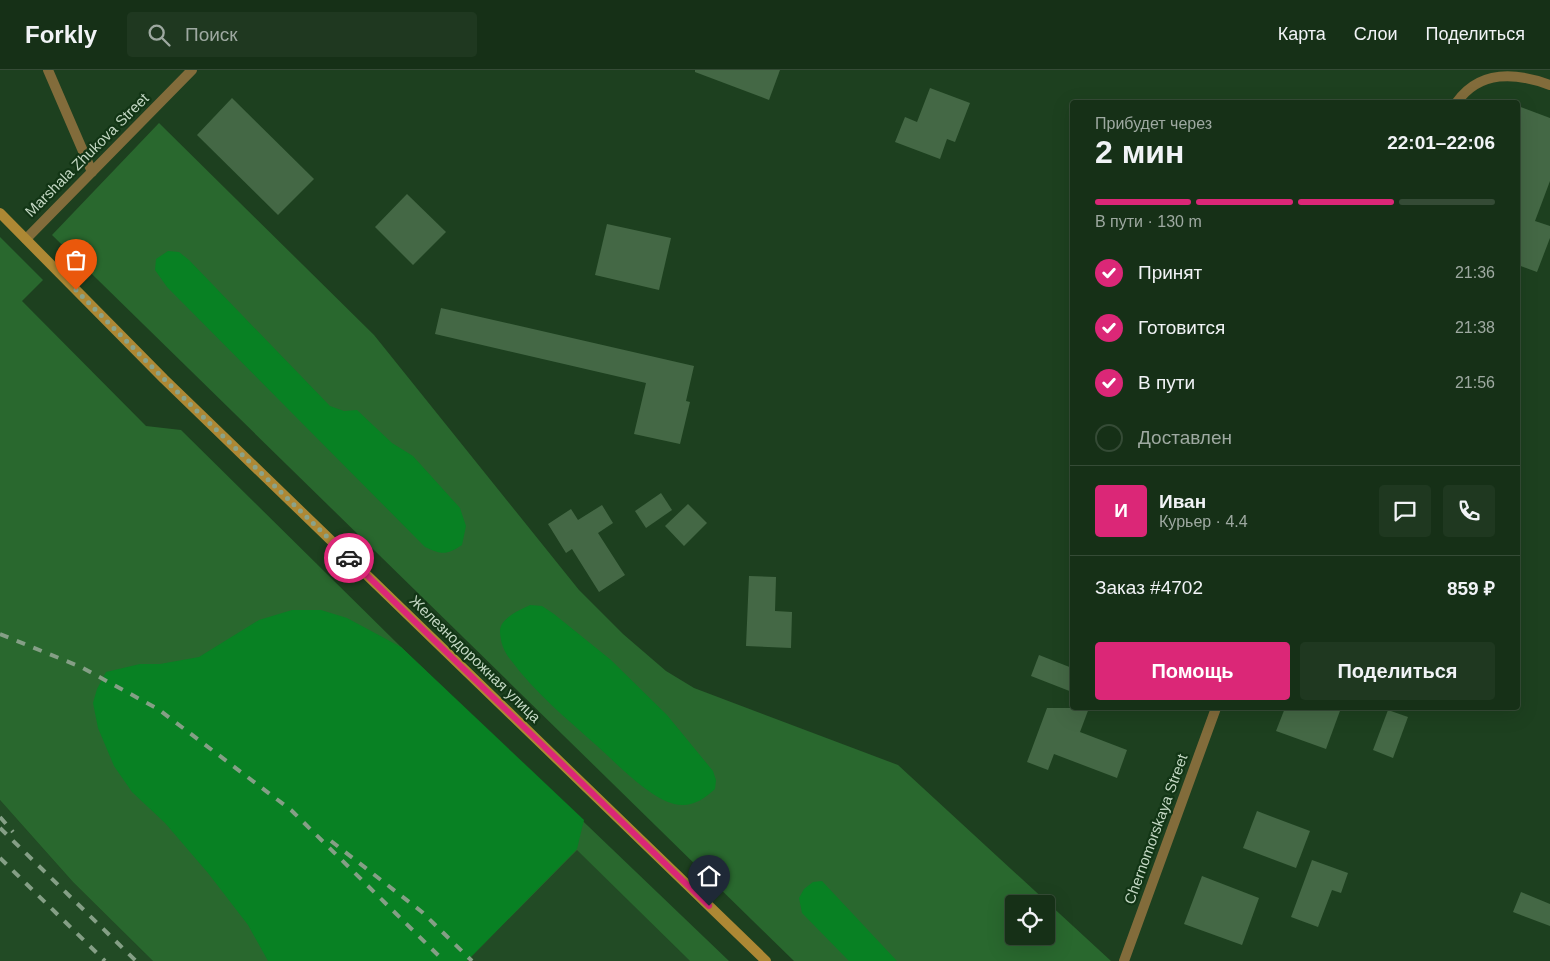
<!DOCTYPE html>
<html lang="ru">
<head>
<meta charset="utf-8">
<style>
	body { margin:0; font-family:Arial,sans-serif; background:#1f3820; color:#f1f3f6; height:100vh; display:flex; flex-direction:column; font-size:19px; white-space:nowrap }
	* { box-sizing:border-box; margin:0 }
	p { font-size:16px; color:#9ea9a1 }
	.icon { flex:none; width:28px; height:28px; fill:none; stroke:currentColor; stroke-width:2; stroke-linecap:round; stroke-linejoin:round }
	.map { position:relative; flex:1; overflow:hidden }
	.sheet { position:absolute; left:1070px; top:30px; width:450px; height:610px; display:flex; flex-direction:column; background:#163017; border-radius:5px; box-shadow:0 5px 20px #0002,0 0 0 1px #354b36 }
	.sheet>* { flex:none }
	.buttons { position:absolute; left:1005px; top:825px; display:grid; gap:10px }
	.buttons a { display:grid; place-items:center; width:50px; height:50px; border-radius:5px; background:#163017; box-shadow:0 5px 20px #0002,0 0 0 1px #354b36; font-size:25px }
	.pin { position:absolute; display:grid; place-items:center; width:42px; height:42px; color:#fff; margin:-51px -21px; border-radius:50% 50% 50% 0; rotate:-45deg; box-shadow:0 0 5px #0007 }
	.pin .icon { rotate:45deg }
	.courier { position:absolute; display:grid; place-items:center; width:50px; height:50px; margin:-25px; border:4px solid #db2777; border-radius:50%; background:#fff; color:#222; box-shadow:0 1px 6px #0007 }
	.overview em { font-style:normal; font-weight:700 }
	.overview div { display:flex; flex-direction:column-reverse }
	.overview { display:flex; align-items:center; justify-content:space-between; height:85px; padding:0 25px }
	h1 { font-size:32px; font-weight:700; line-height:38px }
	.bar { display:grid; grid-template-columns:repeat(4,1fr); gap:8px 5px; align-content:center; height:60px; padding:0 25px }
	.bar i { height:6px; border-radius:4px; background:#354b36 }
	.bar .current { background:#db2777 }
	.bar p { grid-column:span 4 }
	.line { display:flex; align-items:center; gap:12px; padding:0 25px; border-top:1px solid #354b36 }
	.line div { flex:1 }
	.round { display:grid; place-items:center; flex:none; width:52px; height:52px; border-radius:5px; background:#1f3820 }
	ol { padding:0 25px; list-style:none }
	li { display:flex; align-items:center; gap:15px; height:55px }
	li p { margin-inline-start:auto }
	li .icon { padding:5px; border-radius:50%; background:#db2777; color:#fff; stroke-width:4 }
	li:last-child { color:#9ea9a1 }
	li i { width:28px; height:28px; border:2px solid #354b36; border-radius:50% }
	.button { display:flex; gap:10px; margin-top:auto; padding:10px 25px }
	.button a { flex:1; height:58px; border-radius:5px; background:#db2777; color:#fff; font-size:20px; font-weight:700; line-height:58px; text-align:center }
	.button a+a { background:#1f3820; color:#f1f3f6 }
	header { display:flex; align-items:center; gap:30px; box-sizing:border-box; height:70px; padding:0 25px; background:#163017; border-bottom:1px solid #354b36 }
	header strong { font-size:24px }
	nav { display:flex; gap:28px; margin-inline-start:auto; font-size:18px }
	.search { width:350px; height:45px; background:#1f3820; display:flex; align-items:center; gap:12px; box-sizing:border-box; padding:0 18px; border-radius:5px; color:#9ea9a1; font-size:19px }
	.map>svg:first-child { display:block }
	.built { fill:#224b25 }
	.green { fill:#29682e; fill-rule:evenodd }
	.forest { fill:#088123 }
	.building { fill:#446845 }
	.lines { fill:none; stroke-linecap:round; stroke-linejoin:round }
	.street { stroke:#826c3b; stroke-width:10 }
	.secondary { stroke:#ad8834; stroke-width:10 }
	.rail { stroke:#859f86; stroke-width:4; stroke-dasharray:9 9; stroke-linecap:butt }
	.done { stroke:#8aa38a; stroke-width:5; stroke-dasharray:0 9 }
	.route { stroke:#db2777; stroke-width:6 }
	.labels { text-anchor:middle; stroke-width:4.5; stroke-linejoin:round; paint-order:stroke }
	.street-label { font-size:15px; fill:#c4d8c4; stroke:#123515 }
</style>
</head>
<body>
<header>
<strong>Forkly</strong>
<div class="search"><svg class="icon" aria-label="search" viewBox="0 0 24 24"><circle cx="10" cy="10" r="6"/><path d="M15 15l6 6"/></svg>Поиск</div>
<nav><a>Карта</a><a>Слои</a><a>Поделиться</a></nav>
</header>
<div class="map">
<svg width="1550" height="891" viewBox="0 0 1550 891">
	<rect width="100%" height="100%" fill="#1d401f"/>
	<g class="built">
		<path d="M 0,730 L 73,812 L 153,891 L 0,891 Z"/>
		<path d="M 577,779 L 690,891 L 467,891 Z"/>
	</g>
	<g class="green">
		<path d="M 159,53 L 374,265 L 579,520 L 623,564 L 666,601 L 694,618 L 898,695 L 1111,891 L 794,891 L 52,165 ZM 1014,834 L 1046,834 L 1046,866 L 1014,866 Z"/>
		<path d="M 0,167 L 43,210 L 22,231 L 146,356 L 181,360 L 401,577 L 729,891 L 690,891 L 577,780 L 467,891 L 153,891 L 73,812 L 0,730 Z"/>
	</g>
	<g class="forest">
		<path d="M 168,181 L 179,182 L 189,190 L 330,336 L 344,341 L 357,340 L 392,373 L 413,386 L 460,438 L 466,456 L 462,475 C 447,485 442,485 425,477 L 167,217 L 155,200 L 156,189 Z"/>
		<path d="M 530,535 L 542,536 L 554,544 L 611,590 L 667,645 L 713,701 L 716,710 L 715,719 C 703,730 691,738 674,734 C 648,727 616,693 596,675 C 566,648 534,622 510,589 C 504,582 500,571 500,561 C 500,548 520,540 530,535 Z"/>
		<path d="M 292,540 L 321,540 L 347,548 L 401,577 L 584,750 L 577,779 L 467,891 L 268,891 L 248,855 L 208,803 L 165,753 L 132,722 L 114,696 L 98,658 L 93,633 L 97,619 L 106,602 L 140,594 L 160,594 L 199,587 L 259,550 Z"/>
		<path d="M 822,811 L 897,891 L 849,891 L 802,843 L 799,828 L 804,819 L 813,812 Z"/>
	</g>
	<g class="building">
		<path d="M 695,0 L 780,0 L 769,30 L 695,2 Z"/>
		<path d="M 930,18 L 970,33 L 955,72 L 947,69 L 940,89 L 895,72 L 905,47 L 917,52 Z"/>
		<path d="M 232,28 L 314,109 L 278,145 L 197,65 Z"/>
		<path d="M 1518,36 L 1550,48 L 1550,111 L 1535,151 L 1550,156 L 1550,168 L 1537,202 L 1518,195 Z"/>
		<path d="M 407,124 L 446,162 L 413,195 L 375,157 Z"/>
		<path d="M 607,154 L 671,168 L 659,220 L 595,205 Z"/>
		<path d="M 441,238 L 694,296 L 686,331 L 690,332 L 680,374 L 634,364 L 646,313 L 435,264 Z"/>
		<path d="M 661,423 L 672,440 L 646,458 L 635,441 Z"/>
		<path d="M 688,434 L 707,453 L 684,476 L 665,456 Z"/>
		<path d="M 602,435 L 613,453 L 598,463 L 625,505 L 599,522 L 572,479 L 566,483 L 548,454 L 571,439 L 578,450 Z"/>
		<path d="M 749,506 L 776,507 L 775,541 L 792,542 L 791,578 L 746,576 Z"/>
		<path d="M 1039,585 L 1072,598 L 1072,622 L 1031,606 Z"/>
		<path d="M 1047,638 L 1089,638 L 1080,662 L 1127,680 L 1117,708 L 1054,684 L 1048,700 L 1027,692 Z"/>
		<path d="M 1285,638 L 1341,638 L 1326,679 L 1276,661 Z"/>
		<path d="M 1388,640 L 1408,647 L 1393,688 L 1373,680 Z"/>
		<path d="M 1257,741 L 1310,761 L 1296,798 L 1243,778 Z"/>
		<path d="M 1312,790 L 1348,803 L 1341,823 L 1332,820 L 1318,857 L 1291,847 Z"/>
		<path d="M 1202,806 L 1259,828 L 1242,875 L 1184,854 Z"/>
		<path d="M 1521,822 L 1550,834 L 1550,856 L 1513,842 Z"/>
	</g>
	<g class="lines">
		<g class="street">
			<path d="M 48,0 L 92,102"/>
			<path d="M 1457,32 C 1480,0 1515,2 1550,15"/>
			<path d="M 26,169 L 192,0"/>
			<path d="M 1124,891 L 1216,638"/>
		</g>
		<path class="secondary" d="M 0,143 L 164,309 L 766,891"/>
		<g class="rail">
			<path d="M 0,564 L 81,597 L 158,639 L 291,740 L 444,891"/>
			<path d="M 0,747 L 13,762"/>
			<path d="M 0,758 L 136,891"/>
			<path d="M 331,771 L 422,842 L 472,891"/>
			<path d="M 0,788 L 105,891"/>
		</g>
	</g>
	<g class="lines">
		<path class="done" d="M 76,220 L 164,309 L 349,488"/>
		<path class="route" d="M 349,488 L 709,836"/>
	</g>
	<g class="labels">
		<g class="street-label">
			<text transform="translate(87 85) rotate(-45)" y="5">Marshala Zhukova Street</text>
			<text transform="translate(475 589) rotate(44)" y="5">Железнодорожная улица</text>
			<text transform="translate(1156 759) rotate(-70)" y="5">Chernomorskaya Street</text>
		</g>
	</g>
</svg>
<div class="buttons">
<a><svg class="icon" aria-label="locate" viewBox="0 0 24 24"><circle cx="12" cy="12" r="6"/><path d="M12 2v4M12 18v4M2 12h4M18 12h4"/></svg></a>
</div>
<div class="pin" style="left:76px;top:220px;background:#ea580c"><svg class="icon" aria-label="bag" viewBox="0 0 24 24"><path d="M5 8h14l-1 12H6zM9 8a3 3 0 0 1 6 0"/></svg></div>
<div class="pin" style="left:709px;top:836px;background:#1f2937"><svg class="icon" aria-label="home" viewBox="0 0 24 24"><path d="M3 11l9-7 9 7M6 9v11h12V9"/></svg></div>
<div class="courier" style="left:349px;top:488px"><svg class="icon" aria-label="car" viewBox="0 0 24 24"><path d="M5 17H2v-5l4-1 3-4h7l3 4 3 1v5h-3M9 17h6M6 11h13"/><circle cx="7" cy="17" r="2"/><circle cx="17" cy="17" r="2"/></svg></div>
<section class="sheet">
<div class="overview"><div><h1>2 мин</h1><p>Прибудет через</p></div><em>22:01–22:06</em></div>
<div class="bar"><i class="current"></i><i class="current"></i><i class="current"></i><i></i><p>В пути · 130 m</p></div>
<ol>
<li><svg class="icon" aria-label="check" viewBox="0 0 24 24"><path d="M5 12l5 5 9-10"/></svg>Принят<p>21:36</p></li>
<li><svg class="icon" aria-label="check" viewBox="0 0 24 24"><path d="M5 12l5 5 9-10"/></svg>Готовится<p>21:38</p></li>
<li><svg class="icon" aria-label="check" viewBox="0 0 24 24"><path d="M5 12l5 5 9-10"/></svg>В пути<p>21:56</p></li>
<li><i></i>Доставлен</li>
</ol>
<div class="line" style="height:90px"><b class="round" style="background:#db2777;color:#fff">И</b><div><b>Иван</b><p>Курьер · 4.4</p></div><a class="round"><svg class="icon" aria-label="chat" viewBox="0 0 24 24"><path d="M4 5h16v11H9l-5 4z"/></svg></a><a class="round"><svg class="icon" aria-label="phone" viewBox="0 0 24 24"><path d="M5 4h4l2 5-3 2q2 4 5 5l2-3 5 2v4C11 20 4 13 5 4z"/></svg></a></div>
<div class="line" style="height:65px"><div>Заказ #4702</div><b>859 ₽</b></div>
<div class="button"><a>Помощь</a><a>Поделиться</a></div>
</section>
</div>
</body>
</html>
